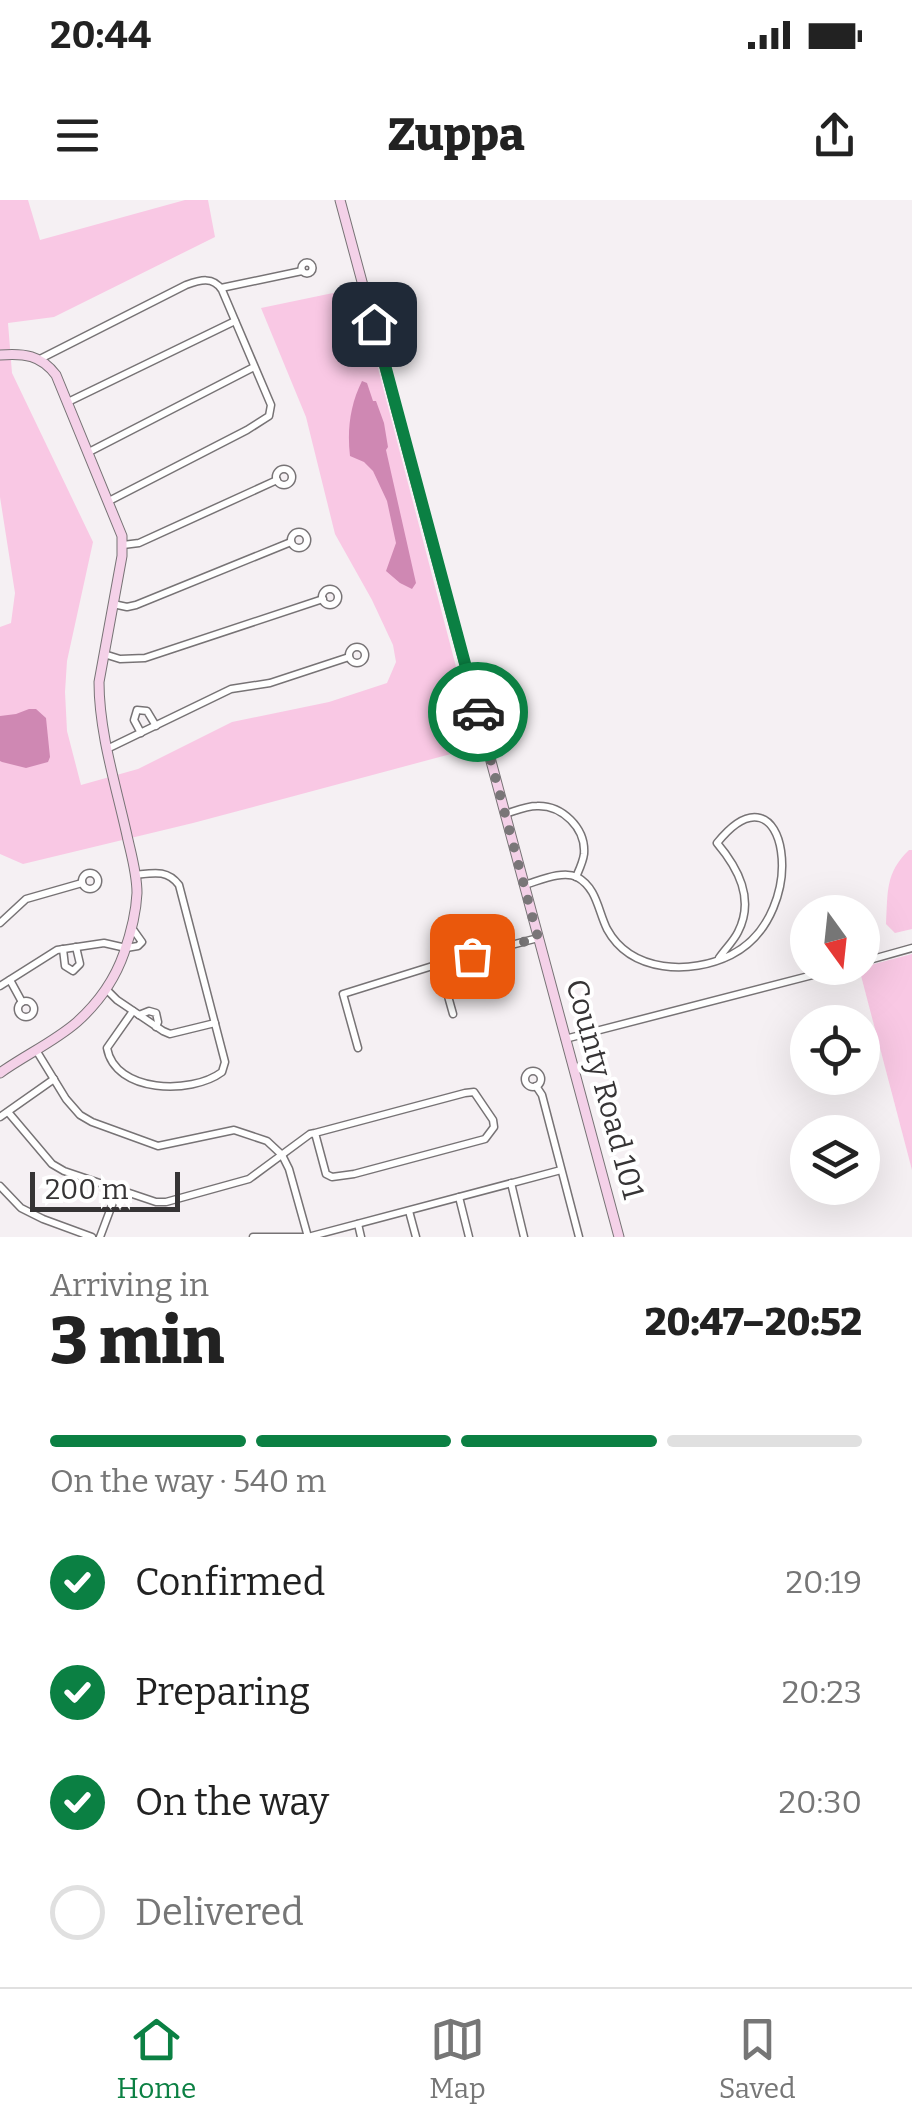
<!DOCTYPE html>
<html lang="en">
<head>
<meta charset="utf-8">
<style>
	body { margin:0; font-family:Bitter,serif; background:#f2f2f2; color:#222; height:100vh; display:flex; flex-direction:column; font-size:38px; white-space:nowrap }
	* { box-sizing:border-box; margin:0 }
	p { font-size:32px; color:#767676 }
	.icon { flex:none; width:55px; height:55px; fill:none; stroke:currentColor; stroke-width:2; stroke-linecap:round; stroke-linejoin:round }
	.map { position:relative; height:1037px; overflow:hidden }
	.side { display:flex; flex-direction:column; background:#fff; flex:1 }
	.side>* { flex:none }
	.needle { width:65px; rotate:165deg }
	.fabs { position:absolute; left:790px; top:695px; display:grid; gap:20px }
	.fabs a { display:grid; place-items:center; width:90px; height:90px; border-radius:50%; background:#fff; box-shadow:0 10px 40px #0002; font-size:50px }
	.scale { position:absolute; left:30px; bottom:25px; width:150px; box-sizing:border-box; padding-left:10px; border:5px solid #363435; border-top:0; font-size:28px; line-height:35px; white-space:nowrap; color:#363435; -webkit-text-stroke:8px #fff; paint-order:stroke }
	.pin { position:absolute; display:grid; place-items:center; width:85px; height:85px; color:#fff; margin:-42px; border-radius:20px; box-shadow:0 5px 15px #0006 }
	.courier { position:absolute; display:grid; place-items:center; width:100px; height:100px; margin:-50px; border:8px solid #0b8043; border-radius:50%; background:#fff; color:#222; box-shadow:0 2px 12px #0007 }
	.head em { font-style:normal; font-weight:800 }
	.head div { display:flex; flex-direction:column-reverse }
	.head { display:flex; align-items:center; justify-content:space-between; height:170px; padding:0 50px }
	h1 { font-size:65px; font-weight:800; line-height:75px }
	.bar { display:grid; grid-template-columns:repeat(4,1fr); gap:15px 10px; align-content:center; height:120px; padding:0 50px }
	.bar i { height:12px; border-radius:8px; background:#e0e0e0 }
	.bar .current { background:#0b8043 }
	.bar p { grid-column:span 4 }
	ol { padding:0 50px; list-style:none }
	li { display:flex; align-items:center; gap:30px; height:110px }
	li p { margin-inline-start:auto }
	li .icon { padding:10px; border-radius:50%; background:#0b8043; color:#fff; stroke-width:4 }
	li:last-child { color:#767676 }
	li i { width:55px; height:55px; border:5px solid #e0e0e0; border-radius:50% }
	.status { display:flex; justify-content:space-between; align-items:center; height:70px; padding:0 50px; background:#fff; direction:ltr }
	.status svg { height:28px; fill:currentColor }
	header { display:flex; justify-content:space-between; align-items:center; height:130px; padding:0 50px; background:#fff; font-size:45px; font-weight:800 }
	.menu { display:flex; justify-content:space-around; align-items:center; height:140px; border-top:2px solid #e0e0e0; background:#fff; font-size:28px; color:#767676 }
	.menu a { display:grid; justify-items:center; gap:5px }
	.menu .current { color:#0b8043 }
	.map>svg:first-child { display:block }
	.green { fill:#f9c8e4 }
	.water { fill:#cf88b3 }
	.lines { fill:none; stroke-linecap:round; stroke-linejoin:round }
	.street-casing { stroke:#777375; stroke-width:9 }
	.secondary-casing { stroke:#777375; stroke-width:11 }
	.street { stroke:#fff; stroke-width:6 }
	.secondary { stroke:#f4d1e8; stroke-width:9 }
	.done { stroke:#797678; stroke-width:10; stroke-dasharray:0 18 }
	.route { stroke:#0b8043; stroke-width:12 }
	.labels { text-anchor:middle; stroke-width:8; stroke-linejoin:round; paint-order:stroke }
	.street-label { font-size:30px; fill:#363435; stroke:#fff }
</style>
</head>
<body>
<div class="status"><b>20:44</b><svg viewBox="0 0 49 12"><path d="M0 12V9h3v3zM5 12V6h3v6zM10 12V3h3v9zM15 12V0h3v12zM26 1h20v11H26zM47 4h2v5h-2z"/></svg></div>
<header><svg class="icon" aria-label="menu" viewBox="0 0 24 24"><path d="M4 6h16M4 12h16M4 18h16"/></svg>Zuppa<svg class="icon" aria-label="share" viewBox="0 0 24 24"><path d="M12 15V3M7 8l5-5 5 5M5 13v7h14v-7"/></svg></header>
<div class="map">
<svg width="912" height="1037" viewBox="0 0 912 1037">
	<rect width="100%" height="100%" fill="#f5f0f3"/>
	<g class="green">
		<path d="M 0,0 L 28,0 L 40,40 L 185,0 L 208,0 L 215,37 L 54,117 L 8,123 L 12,173 L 93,342 L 67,461 L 65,492 L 67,531 L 81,585 L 138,569 L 232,522 L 329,502 L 387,483 L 396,462 L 393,445 L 372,400 L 335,334 L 306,217 L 261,108 L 357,88 L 477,547 L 193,623 L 23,664 L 0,654 L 0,427 L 11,423 L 15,393 L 0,297 Z"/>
		<path d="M 909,650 L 912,650 L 912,729 L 895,733 L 886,724 C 888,692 885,673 909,650 Z"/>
		<path d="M 912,754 L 912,970 L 859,768 Z"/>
	</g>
	<g class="water">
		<path d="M 362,181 L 367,183 L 373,201 L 376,201 L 384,223 L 388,247 L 386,250 L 416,383 L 412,389 L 400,383 L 386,371 L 396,343 L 387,301 L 373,271 L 364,262 L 350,256 C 347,230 350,205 362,181 Z"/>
		<path d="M 29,509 L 36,509 L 46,518 L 50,557 L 48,562 L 26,568 L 2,562 L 0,561 L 0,516 L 16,514 Z"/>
	</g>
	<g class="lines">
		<defs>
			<g id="street">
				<circle cx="307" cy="68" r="5.5"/>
				<path d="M 221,88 L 302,71"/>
				<path d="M 40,159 L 186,85 C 200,80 213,76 222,90 L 271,205 L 269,216 L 247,230 L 109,301"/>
				<path d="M 68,202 L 235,121"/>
				<path d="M 89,252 L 254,167"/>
				<circle cx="284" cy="277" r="8"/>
				<circle cx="299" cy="340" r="8"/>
				<path d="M 123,345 L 139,343 L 277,280"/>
				<circle cx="330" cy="397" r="8"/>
				<path d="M 113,404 L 127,407 L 136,405 L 291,342"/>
				<circle cx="357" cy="455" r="8"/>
				<path d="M 104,454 L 120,459 L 145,458 L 323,399"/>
				<path d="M 141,533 L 134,520 L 137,510 L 147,511 L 156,526"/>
				<path d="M 107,549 L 231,489 L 270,483 L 349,457"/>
				<path d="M 505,614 C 515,611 526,606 537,606 C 562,605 586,628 584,654 C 583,662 579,670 576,677"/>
				<circle cx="90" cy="681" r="8"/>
				<path d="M 524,685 C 539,681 562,670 577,677 C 597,688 598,711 607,729 C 631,773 691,775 731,755 C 813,714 787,556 717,643 C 738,668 755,699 738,732 C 733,742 725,749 719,758"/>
				<path d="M 0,723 L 26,699 L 82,683"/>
				<path d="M 63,749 L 65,766 L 73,771 L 80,764 L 76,747"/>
				<path d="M 862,762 L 912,748"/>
				<path d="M 439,764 L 453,814"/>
				<path d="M 10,780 L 22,802"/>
				<path d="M 0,786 L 57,750 L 104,743 L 126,748 L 138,746 L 142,742 L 132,728"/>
				<path d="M 106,789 L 117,800 L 163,831 L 170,834 L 215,823"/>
				<circle cx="26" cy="809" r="8"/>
				<path d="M 133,811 L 107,848 C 115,893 191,895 222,872 L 225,862 L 179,685 C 167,669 153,673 135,675"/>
				<path d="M 139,815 L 149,811 L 156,813 L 158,822 L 156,827"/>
				<path d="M 565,839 L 840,768"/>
				<path d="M 358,848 L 343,794 L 439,764 L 538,738"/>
				<path d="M 36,850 L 66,899 L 80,915 L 92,922 L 158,946 L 234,930 L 267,941 L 282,955 L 289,969 L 308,1037"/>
				<circle cx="533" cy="879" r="8"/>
				<path d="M 536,886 L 542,895 L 579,1037"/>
				<path d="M 8,912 L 52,964 L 64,971 L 156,1002 L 166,1002 L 249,979 L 310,934 L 315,933 L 465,893 L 474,892 L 493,920 L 494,927 L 485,939 L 354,974 L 332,977 L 326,974 L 315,933"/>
				<path d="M 0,917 L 54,879"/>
				<path d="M 511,983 L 524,1037"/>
				<path d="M 0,986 L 21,1008 L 43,1019 L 92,1037"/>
				<path d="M 459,997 L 469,1037"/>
				<path d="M 409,1011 L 416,1037"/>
				<path d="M 358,1024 L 361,1037"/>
				<path d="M 100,1037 L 118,989"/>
				<path d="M 253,1037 L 306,1037"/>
				<path d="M 308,1037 L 561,970"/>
			</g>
			<g id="secondary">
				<path d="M 340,0 L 619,1037"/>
				<path d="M 0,155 C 24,153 41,155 56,175 L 122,336 L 122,356 L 99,482 C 99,534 117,589 128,640 C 132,657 137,675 137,693 C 136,714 131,733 124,753 C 115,779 98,803 77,822 C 54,842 25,855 0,873"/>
			</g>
		</defs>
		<use href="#street" class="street-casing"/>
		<use href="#secondary" class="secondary-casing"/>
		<use href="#street" class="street"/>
		<use href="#secondary" class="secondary"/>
	</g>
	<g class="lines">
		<path class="done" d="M 472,756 L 538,738 L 478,512"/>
		<path class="route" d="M 374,124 L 478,512"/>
	</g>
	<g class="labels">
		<g class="street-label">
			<text transform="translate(605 889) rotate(75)" y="10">County Road 101</text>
		</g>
	</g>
</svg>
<div class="fabs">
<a><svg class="needle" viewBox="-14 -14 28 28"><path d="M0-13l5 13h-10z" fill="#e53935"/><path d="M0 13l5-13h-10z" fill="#767676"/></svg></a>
<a><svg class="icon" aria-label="locate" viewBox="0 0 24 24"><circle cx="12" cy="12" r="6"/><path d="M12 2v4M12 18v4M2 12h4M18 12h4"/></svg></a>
<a><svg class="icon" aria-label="layers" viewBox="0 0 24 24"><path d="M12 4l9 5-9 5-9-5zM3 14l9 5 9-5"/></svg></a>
</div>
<div class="scale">200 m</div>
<div class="pin" style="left:472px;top:756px;background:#ea580c"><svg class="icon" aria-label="bag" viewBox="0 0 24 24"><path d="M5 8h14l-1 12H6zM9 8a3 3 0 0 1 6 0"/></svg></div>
<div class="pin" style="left:374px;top:124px;background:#1f2937"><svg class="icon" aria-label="home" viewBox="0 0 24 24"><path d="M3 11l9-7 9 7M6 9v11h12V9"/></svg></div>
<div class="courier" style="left:478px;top:512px"><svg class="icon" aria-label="car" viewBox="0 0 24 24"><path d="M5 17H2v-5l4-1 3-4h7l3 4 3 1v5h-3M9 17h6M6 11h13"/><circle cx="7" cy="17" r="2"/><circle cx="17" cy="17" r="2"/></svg></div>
</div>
<section class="side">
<div class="head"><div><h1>3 min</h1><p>Arriving in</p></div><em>20:47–20:52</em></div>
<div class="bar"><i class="current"></i><i class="current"></i><i class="current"></i><i></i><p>On the way · 540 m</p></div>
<ol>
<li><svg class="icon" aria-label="check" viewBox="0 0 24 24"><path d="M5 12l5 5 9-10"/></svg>Confirmed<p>20:19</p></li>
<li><svg class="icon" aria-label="check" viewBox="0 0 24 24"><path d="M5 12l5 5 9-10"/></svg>Preparing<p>20:23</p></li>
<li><svg class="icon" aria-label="check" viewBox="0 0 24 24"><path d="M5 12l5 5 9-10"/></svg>On the way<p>20:30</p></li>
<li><i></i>Delivered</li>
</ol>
</section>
<nav class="menu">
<a class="current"><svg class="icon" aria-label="home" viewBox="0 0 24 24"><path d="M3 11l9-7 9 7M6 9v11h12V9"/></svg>Home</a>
<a><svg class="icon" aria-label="map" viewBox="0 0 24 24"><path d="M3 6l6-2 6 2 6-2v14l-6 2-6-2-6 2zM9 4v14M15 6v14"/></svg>Map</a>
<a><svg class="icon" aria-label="saved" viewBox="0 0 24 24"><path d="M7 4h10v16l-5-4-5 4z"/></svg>Saved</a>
</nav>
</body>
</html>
